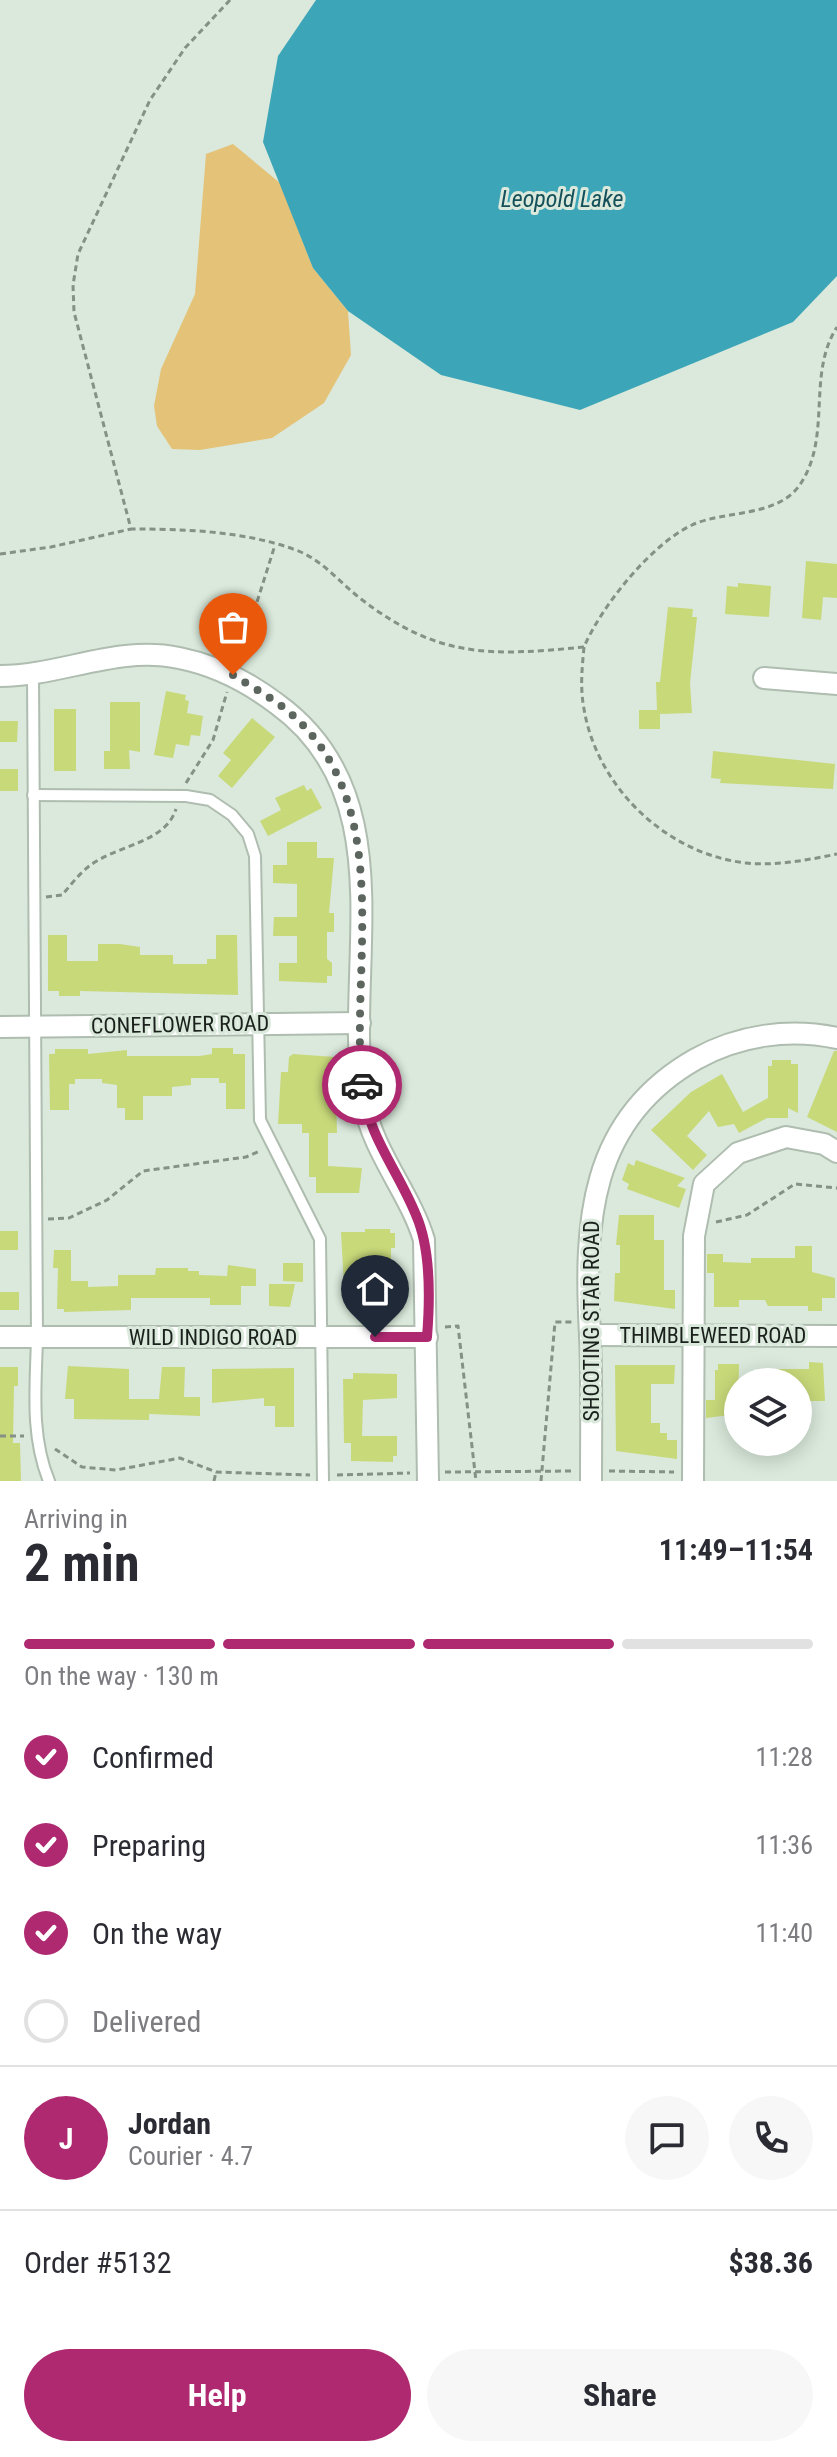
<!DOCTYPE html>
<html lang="en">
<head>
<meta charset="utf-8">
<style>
	body { margin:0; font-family:"Roboto Condensed",sans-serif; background:#f7f7f7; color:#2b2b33; height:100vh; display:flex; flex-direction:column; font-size:30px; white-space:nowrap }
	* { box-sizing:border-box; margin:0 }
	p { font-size:26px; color:#7c7c81 }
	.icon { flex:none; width:44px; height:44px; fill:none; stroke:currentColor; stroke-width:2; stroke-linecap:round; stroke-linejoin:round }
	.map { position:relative; height:1481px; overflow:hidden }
	.drawer { display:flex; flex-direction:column; background:#fff; flex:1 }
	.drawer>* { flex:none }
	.fabs { position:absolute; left:724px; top:1368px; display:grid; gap:16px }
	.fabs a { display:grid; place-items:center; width:88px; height:88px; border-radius:50%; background:#fff; box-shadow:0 4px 20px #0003; font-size:40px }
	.pin { position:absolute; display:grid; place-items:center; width:68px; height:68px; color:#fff; margin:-82px -34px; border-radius:50% 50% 50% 0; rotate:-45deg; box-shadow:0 0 8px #0007 }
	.pin .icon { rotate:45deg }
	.courier { position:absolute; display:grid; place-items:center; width:80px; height:80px; margin:-40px; border:6px solid #ae2970; border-radius:50%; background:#fff; color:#222; box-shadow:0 2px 10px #0007 }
	.headline em { font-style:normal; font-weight:700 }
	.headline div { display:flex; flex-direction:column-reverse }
	.headline { display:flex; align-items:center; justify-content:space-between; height:136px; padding:0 24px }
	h1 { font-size:52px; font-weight:700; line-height:60px }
	.bar { display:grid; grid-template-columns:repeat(4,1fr); gap:12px 8px; align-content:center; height:96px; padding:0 24px }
	.bar i { height:10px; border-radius:6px; background:#e1e1e2 }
	.bar .current { background:#ae2970 }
	.bar p { grid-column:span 4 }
	.line { display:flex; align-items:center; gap:20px; padding:0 24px; border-top:2px solid #e1e1e2 }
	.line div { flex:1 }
	.round { display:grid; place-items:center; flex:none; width:84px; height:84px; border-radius:42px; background:#f7f7f7 }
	ol { padding:0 24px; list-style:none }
	li { display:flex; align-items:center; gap:24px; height:88px }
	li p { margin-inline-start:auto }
	li .icon { padding:8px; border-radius:50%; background:#ae2970; color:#fff; stroke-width:4 }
	li:last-child { color:#7c7c81 }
	li i { width:44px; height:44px; border:4px solid #e1e1e2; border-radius:50% }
	.action { display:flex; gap:16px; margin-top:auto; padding:16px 24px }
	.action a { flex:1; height:92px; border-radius:48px; background:#ae2970; color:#fff; font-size:32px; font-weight:700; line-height:92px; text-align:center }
	.action a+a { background:#f7f7f7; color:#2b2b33 }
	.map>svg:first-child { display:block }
	.green { fill:#e4c378 }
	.water { fill:#3ca5b7 }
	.building { fill:#c8d97a }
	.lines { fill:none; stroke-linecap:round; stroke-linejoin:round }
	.lane-casing { stroke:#aebdaf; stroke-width:14 }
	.street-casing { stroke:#aebdaf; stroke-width:24 }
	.path { stroke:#859086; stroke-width:3; stroke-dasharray:6 4; stroke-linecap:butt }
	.lane { stroke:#fff; stroke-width:10 }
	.street { stroke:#fff; stroke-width:20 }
	.done { stroke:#5d665e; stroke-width:8; stroke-dasharray:0 14.4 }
	.route { stroke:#ae2970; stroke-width:10 }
	.labels { text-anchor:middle; stroke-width:6; stroke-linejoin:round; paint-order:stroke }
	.street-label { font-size:22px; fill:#1a201b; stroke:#dae9db }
	.water-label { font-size:24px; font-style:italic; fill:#14505a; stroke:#dae9db }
</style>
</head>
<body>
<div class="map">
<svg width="837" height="1481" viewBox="0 0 837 1481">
	<rect width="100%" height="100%" fill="#dae9db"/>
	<path class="green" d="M 233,144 L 280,183 L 313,268 L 348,311 L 351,355 L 324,403 L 272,438 L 200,450 L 172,449 L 157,426 L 154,406 L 161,369 L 195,294 L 206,154 Z"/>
	<path class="water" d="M 316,0 L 837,0 L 837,276 L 793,322 L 580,410 L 441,375 L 348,311 L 313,268 L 263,142 L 278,56 Z"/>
	<g class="building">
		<path d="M 806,561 L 837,564 L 837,598 L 823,597 L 821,620 L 802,618 Z"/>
		<path d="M 738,583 L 771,586 L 769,617 L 725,614 L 727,586 L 738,587 Z"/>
		<path d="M 668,607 L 693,609 L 692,617 L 697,617 L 690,683 L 692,713 L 660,714 L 660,729 L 639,729 L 639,710 L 657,710 L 656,682 L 660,682 Z"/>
		<path d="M 166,691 L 186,695 L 185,700 L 189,701 L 187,713 L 203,716 L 200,736 L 191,735 L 189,746 L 176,744 L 173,758 L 154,755 Z"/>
		<path d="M 110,702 L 140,702 L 140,752 L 129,750 L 130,769 L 104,769 L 104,751 L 110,751 Z"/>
		<rect x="54" y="709" width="22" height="62"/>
		<path d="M 252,718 L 275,737 L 232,788 L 218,776 L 231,760 L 223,753 Z"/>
		<path d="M 0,721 L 18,721 L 17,742 L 0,742 Z"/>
		<path d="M 713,751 L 835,764 L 833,789 L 720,783 L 721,779 L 711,778 Z"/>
		<rect x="0" y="769" width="18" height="22"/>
		<path d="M 304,785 L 307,791 L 311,788 L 322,808 L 268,836 L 260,821 L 281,810 L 275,798 Z"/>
		<path d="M 287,842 L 317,842 L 317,858 L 334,858 L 329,913 L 334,913 L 334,932 L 327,932 L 327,959 L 332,963 L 332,976 L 327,976 L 327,983 L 279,981 L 279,963 L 297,963 L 297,936 L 273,936 L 274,917 L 297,917 L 297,884 L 273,883 L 273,865 L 287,865 Z"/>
		<path d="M 48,935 L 67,935 L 67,961 L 98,961 L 98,944 L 120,944 L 140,947 L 140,955 L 173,955 L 173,964 L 207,964 L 207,959 L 216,959 L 216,935 L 237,935 L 238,995 L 80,991 L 80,996 L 59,996 L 59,991 L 48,991 Z"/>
		<path d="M 212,1048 L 233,1048 L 233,1054 L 245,1054 L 245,1109 L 226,1109 L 226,1083 L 219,1083 L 219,1078 L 191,1078 L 191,1085 L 172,1087 L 172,1096 L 143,1096 L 143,1120 L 125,1120 L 125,1108 L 117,1108 L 117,1085 L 102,1083 L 102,1079 L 75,1079 L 75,1084 L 69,1084 L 69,1110 L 50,1110 L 49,1054 L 55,1054 L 55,1049 L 88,1049 L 88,1054 L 127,1050 L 127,1056 L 200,1056 L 212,1054 Z"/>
		<path d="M 834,1051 L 837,1051 L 837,1132 L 807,1117 Z"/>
		<path d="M 293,1054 L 335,1057 L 337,1133 L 328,1133 L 328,1166 L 362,1168 L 359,1193 L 316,1193 L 316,1177 L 309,1177 L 309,1133 L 302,1133 L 302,1124 L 278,1124 L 281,1072 L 288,1072 L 289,1057 Z"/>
		<path d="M 772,1060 L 791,1060 L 791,1064 L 798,1064 L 798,1113 L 788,1108 L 788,1118 L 767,1118 L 739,1133 L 734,1124 L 718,1127 L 709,1111 L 687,1136 L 707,1155 L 693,1170 L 651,1130 L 691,1092 L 722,1074 L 743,1112 L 768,1098 L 768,1066 L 772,1066 Z"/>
		<path d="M 636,1160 L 685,1178 L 677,1186 L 686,1189 L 679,1208 L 627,1189 L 629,1184 L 622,1180 L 628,1163 L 634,1166 Z"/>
		<path d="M 619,1215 L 654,1215 L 654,1240 L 664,1240 L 664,1290 L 675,1290 L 675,1309 L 614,1301 L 615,1273 L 620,1273 L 620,1245 L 616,1245 Z"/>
		<path d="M 365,1229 L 390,1229 L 390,1233 L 395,1233 L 395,1248 L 391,1248 L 391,1276 L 397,1276 L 398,1296 L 394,1296 L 394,1303 L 351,1303 L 351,1285 L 344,1285 L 341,1232 L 365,1232 Z"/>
		<rect x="0" y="1231" width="18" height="19"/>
		<path d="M 795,1246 L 812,1246 L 812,1272 L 835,1278 L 835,1298 L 822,1298 L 822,1311 L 808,1311 L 808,1306 L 768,1306 L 765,1300 L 739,1300 L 739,1307 L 714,1307 L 714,1273 L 707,1273 L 707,1254 L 723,1254 L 723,1262 L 751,1263 L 751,1258 L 795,1258 Z"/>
		<path d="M 54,1250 L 71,1250 L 71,1281 L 88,1281 L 88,1287 L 118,1286 L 118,1275 L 155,1275 L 156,1268 L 188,1268 L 188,1271 L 199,1271 L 199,1275 L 227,1276 L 228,1265 L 256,1269 L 256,1286 L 241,1286 L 241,1305 L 210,1305 L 210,1298 L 131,1298 L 131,1310 L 64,1312 L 64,1309 L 57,1309 L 58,1268 L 53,1268 Z"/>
		<path d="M 283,1263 L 303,1263 L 303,1282 L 283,1281 Z"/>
		<path d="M 269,1284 L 295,1284 L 290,1307 L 269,1306 Z"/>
		<rect x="0" y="1292" width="19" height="18"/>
		<path d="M 809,1362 L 823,1363 L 825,1401 L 798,1401 L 798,1382 L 767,1382 L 767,1369 L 809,1369 Z"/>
		<path d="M 718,1364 L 739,1364 L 738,1414 L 706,1418 L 706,1400 L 715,1400 L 715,1370 L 718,1370 Z"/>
		<path d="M 615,1365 L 675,1365 L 674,1384 L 651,1384 L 651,1423 L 660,1423 L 660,1433 L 667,1433 L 667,1440 L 677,1440 L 677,1459 L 616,1451 Z"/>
		<path d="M 68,1366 L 129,1369 L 129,1399 L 159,1399 L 162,1367 L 185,1367 L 184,1397 L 200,1397 L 200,1416 L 149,1414 L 149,1420 L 74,1419 L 74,1399 L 65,1399 Z"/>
		<path d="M 0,1367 L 18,1367 L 18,1386 L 14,1386 L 13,1443 L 20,1443 L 21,1481 L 0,1481 Z"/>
		<path d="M 294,1368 L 294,1427 L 275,1427 L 275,1406 L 264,1406 L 264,1398 L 212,1403 L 212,1369 Z"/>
		<path d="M 353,1373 L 397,1374 L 397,1398 L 363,1400 L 362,1436 L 397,1436 L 397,1456 L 393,1456 L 393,1462 L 351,1461 L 351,1443 L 344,1443 L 343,1379 L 353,1379 Z"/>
	</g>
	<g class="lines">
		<defs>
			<g id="lane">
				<path d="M 33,676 L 37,1337 C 36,1385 30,1435 49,1481"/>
				<path d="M 33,795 L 186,796 L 210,800 L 232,815 L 248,834 L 255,856 L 260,1120 L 320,1239 L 323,1481"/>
			</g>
			<g id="street">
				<path d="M 0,676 C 61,676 117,645 179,658 C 215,665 248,682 277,704 C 407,798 342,969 364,1102 C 372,1151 410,1193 424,1240 L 428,1481"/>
				<path d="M 764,678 L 837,684"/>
				<path d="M 0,1027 L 360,1023"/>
				<path d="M 590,1335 L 837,1336"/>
				<path d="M 0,1337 L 427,1337"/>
				<path d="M 591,1481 C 591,1433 592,1383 590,1335 C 584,1224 588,1120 696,1059 C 739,1035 789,1028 837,1038"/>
				<path d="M 693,1481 L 694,1236 L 704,1184 L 738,1153 L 786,1137 L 824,1144 L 837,1152"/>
			</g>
		</defs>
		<use href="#lane" class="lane-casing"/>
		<use href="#street" class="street-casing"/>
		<g class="path">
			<path d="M 230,0 L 185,48 L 150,100 L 78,254 L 73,285 L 74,312 L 131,529 C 183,529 243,531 293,549 C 321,558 339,582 361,599 C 439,659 491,656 584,647 C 601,607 651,544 692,525 C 724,510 775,518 799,486 C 833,438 806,375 837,327"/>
			<path d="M 0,554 L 51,547 L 131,529"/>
			<path d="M 584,647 C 582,668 580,688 584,709 C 597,787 666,854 746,863 C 776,866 808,860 837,854"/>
			<path d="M 239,659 L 275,545"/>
			<path d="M 186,783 L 213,740 L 227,692"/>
			<path d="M 46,897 L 62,895 C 70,886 78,875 88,867 C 115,845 165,844 176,809"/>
			<path d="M 48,1219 L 69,1218 L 107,1200 L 143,1171 L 246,1157 L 260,1151"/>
			<path d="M 716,1222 L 747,1215 L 795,1184 L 837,1188"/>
			<path d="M 445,1327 L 458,1326 L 476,1481"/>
			<path d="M 0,1436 L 24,1436"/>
			<path d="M 55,1449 L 82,1467 L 116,1470 L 180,1458 L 216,1472 L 310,1475"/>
			<path d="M 609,1471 L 674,1472"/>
			<path d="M 445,1472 L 574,1471"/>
			<path d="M 337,1475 L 410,1473"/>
			<path d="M 214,1481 L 216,1472"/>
			<path d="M 541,1481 L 555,1322 L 572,1322"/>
		</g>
		<use href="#lane" class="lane"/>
		<use href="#street" class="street"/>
	</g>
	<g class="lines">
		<path class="done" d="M 233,675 C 252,687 272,698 289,712 C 397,804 350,963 362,1085"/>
		<path class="route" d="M 362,1085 C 367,1135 398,1170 416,1215 C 431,1249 430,1300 427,1337 L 375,1337"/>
	</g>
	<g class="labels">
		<g class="street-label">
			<text transform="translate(180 1024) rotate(-1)" y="8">CONEFLOWER ROAD</text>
			<text transform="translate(591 1321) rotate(-90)" y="8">SHOOTING STAR ROAD</text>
			<text x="713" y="1343">THIMBLEWEED ROAD</text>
			<text x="213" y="1345">WILD INDIGO ROAD</text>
		</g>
		<g class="water-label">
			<text x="562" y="207">Leopold Lake</text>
		</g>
	</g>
</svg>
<div class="fabs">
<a><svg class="icon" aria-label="layers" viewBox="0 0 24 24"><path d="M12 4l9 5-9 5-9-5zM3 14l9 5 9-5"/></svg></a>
</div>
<div class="pin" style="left:233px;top:675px;background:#ea580c"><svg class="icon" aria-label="bag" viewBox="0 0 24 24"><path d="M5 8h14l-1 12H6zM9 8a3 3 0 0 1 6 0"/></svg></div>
<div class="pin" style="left:375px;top:1337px;background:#1f2937"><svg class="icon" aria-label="home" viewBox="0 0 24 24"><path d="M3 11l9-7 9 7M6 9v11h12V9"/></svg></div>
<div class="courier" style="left:362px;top:1085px"><svg class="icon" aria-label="car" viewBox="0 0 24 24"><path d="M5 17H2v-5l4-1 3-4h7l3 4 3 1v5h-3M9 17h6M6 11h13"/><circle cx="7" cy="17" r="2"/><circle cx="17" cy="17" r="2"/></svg></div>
</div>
<section class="drawer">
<div class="headline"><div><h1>2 min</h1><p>Arriving in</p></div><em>11:49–11:54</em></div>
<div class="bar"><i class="current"></i><i class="current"></i><i class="current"></i><i></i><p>On the way · 130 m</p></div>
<ol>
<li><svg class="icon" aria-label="check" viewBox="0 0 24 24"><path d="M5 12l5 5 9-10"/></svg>Confirmed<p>11:28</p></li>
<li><svg class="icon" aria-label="check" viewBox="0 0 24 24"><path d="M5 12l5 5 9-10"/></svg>Preparing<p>11:36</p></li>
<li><svg class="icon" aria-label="check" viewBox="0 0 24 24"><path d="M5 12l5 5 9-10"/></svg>On the way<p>11:40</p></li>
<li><i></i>Delivered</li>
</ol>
<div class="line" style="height:144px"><b class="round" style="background:#ae2970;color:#fff">J</b><div><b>Jordan</b><p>Courier · 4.7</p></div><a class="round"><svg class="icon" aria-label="chat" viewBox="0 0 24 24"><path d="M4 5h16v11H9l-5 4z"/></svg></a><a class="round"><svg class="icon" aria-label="phone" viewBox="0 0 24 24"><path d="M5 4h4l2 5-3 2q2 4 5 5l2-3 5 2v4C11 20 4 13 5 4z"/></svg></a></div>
<div class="line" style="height:104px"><div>Order #5132</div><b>$38.36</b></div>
<div class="action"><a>Help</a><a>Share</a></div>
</section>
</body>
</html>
